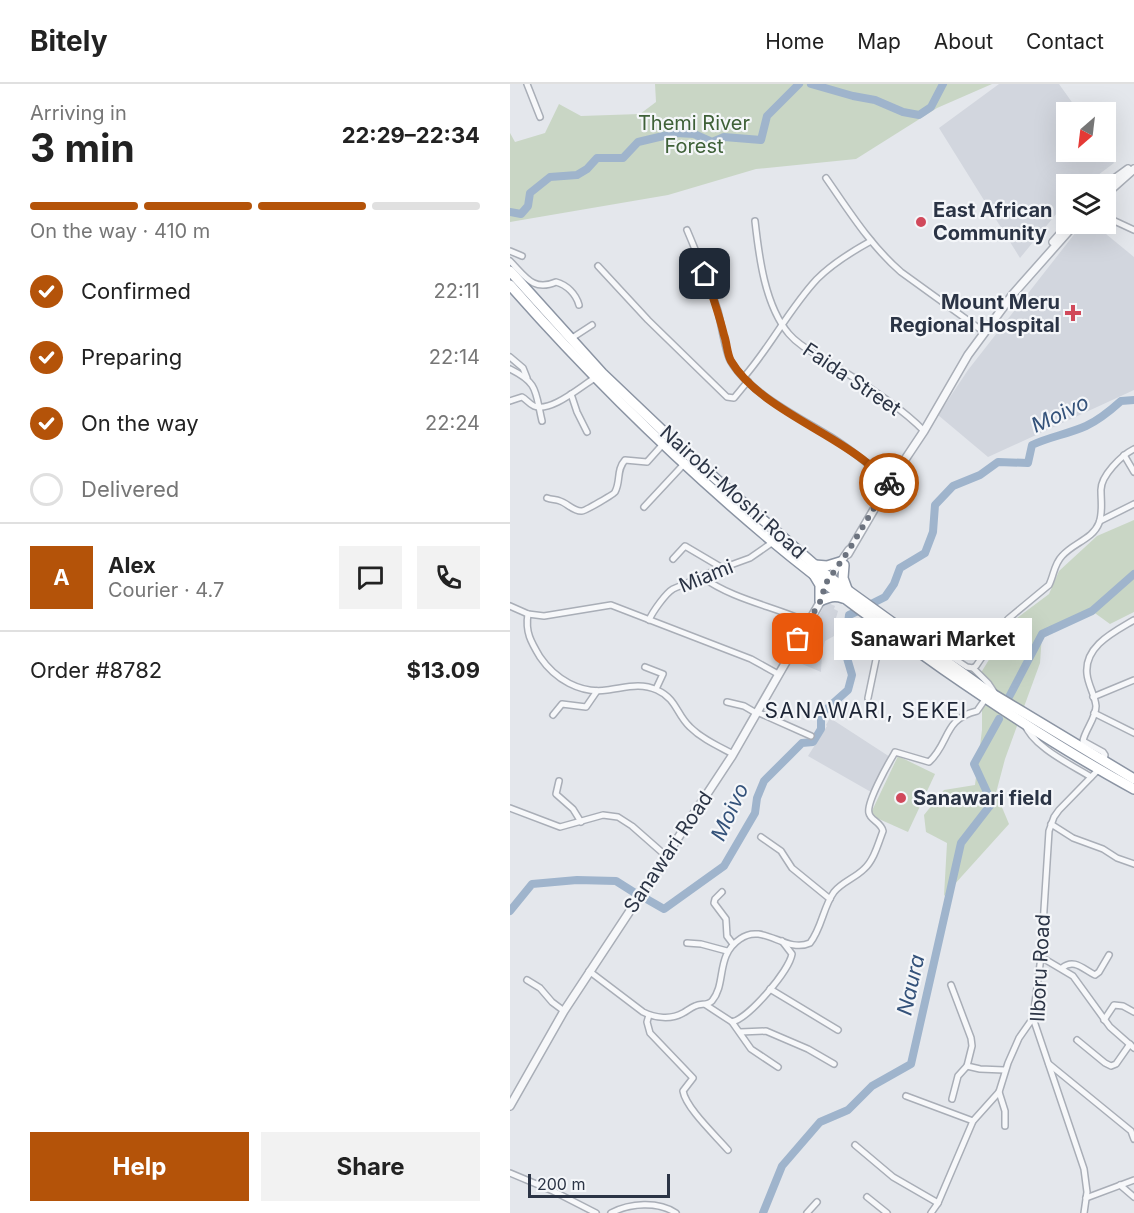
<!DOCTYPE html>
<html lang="en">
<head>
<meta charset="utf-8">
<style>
	body { margin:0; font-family:Inter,sans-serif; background:#f2f2f2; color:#222; height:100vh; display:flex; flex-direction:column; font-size:22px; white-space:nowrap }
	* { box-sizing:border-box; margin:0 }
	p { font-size:20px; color:#767676 }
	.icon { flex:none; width:33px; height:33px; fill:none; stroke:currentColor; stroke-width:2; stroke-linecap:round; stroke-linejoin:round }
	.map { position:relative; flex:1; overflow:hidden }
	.panel { display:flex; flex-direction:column; background:#fff; width:510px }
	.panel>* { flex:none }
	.needle { width:39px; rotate:208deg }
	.controls { position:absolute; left:546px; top:18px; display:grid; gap:12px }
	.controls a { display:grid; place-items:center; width:60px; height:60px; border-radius:0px; background:#fff; box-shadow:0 6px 24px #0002; font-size:30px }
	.scale { position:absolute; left:18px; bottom:15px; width:142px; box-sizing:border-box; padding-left:6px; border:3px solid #2b3445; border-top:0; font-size:16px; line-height:21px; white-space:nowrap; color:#2b3445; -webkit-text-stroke:4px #f4f6f9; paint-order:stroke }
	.pin { position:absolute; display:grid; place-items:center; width:51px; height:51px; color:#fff; margin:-26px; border-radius:12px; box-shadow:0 3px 9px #0006 }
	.courier { position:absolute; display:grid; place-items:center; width:60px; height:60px; margin:-30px; border:4px solid #b45309; border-radius:50%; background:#fff; color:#222; box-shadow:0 2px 8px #0007 }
	.bubble { position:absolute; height:42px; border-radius:0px; background:#fff; box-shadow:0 6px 24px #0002; font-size:20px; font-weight:700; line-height:42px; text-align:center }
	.summary em { font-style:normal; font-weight:700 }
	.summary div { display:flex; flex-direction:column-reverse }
	.summary { display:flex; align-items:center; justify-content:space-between; height:102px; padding:0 30px }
	h1 { font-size:39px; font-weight:700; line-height:45px }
	.bar { display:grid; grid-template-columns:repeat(4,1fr); gap:9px 6px; align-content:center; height:72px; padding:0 30px }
	.bar i { height:8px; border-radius:4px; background:#e0e0e0 }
	.bar .selected { background:#b45309 }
	.bar p { grid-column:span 4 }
	.line { display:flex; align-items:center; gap:15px; padding:0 30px; border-top:2px solid #e0e0e0 }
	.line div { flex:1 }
	.round { display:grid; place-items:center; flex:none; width:63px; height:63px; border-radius:0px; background:#f2f2f2 }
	ol { padding:0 30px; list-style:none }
	li { display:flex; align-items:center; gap:18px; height:66px }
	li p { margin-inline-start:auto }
	li .icon { padding:6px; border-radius:50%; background:#b45309; color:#fff; stroke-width:4 }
	li:last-child { color:#767676 }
	li i { width:33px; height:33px; border:3px solid #e0e0e0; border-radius:50% }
	.primary-button { display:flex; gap:12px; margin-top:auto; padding:12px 30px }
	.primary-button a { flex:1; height:69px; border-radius:0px; background:#b45309; color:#fff; font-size:24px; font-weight:700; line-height:69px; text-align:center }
	.primary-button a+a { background:#f2f2f2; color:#222 }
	header { display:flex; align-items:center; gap:36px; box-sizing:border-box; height:84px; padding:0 30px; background:#fff; border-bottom:2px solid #e0e0e0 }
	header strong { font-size:28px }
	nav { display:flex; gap:33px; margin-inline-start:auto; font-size:21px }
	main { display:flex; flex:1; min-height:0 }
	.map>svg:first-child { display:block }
	.built { fill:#d2d6de }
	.green { fill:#c9d6c5 }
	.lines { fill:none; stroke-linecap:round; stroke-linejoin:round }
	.river { stroke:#9fb4cc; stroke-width:8 }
	.minor-casing { stroke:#a9aeb7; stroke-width:8 }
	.tertiary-casing { stroke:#a9aeb7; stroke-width:10 }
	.trunk-casing { stroke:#8b94a3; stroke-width:12 }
	.minor { stroke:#f7f8fa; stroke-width:5 }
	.tertiary { stroke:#f7f8fa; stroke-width:7 }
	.trunk { stroke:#fff; stroke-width:9 }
	.done { stroke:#6c737f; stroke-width:6; stroke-dasharray:0 10.8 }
	.route { stroke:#b45309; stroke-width:8 }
	.poi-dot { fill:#d1495b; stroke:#f4f6f9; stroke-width:2 }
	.labels { text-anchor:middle; stroke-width:4.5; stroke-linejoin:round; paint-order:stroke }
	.park-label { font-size:20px; fill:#3f6138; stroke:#f4f6f9 }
	.poi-label { font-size:20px; font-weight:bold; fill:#2b3445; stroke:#f4f6f9; text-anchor:start }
	.street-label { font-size:20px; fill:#2b3445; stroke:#f4f6f9 }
	.water-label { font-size:21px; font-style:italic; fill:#34527a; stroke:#f4f6f9 }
	.neighbourhood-label { font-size:21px; letter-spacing:1.5px; fill:#1d2536; stroke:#f4f6f9 }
</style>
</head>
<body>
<header>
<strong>Bitely</strong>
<nav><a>Home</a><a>Map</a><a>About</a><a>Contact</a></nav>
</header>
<main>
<section class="panel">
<div class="summary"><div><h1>3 min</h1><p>Arriving in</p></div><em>22:29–22:34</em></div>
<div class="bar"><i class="selected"></i><i class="selected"></i><i class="selected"></i><i></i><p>On the way · 410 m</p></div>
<ol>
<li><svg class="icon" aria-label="check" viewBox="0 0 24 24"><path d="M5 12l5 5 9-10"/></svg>Confirmed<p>22:11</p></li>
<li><svg class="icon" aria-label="check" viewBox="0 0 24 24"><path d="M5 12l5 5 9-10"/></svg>Preparing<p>22:14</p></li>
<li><svg class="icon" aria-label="check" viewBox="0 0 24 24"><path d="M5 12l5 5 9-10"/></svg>On the way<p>22:24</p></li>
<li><i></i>Delivered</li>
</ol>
<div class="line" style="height:108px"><b class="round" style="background:#b45309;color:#fff">A</b><div><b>Alex</b><p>Courier · 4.7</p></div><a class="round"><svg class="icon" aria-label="chat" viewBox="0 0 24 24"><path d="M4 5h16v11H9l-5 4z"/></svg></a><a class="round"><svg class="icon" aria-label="phone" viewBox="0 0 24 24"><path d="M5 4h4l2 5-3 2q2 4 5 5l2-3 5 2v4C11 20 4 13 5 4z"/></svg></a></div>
<div class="line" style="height:78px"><div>Order #8782</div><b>$13.09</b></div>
<div class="primary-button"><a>Help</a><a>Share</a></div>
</section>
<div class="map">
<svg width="624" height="1129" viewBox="0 0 624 1129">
	<rect width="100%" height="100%" fill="#e4e7ec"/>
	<g class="built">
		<path d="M 489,0 L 549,0 L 569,28 L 556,28 L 556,68 L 596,67 L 604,79 L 576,100 L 556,100 L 556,118 L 510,174 L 429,44 Z"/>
		<path d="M 566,148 L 596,150 L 624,173 L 624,306 L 478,373 L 428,331 L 458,286 Z"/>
		<path d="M 316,518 L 325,522 L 324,525 L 328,527 L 324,541 L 327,546 L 324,552 L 315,557 L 312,568 L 311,588 L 285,577 Z"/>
		<path d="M 320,634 L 380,673 L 361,708 L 298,672 L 317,642 L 316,641 Z"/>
	</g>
	<g class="green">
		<path d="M 145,0 L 482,0 L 427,24 L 346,75 L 246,85 L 158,111 L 0,138 L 0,49 L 5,58 L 35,49 L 49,20 L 71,32 L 130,30 L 146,18 Z"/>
		<path d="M 624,436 L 624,528 L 600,540 L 582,527 L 532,550 L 530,579 L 495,675 L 486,709 L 499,740 L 434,812 L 437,759 L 416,748 L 414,731 L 434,706 L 465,701 L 472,646 L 472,587 L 503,537 L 539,510 L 549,487 L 587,452 Z"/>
		<path d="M 388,672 L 425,690 L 398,748 L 360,731 Z"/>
	</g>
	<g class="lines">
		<g class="river">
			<path d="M 301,0 L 343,12 L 365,16 L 393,28 L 409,31 L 421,23 L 433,0"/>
			<path d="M 0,128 L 11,130 L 18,122 L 20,109 L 40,93 L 67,91 L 77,85 L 87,74 L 113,74 L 128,58 L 166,49 L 184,50 L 202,58 L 214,53 L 251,56 L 257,32 L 289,0"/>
			<path d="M 361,520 L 375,513 L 384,500 L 390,484 L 415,469 L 423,448 L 425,421 L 443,402 L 470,391 L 488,378 L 518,379 L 522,361 C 539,353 558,350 576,342 C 589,336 601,326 611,317 L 624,316"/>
			<path d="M 499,613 L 532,550 L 582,527 L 624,490"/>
			<path d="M 133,813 L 154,825 L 214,782 L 245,729 L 247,714 L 254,697 L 292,659 L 303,658 L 311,645 L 311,630 L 338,606 L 342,591 L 337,574 L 336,557 L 339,531 L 348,527"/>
			<path d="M 0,827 L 22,800 L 67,796 L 106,797 L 125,809"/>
			<path d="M 253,1129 L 272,1082 L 310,1038 L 338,1026 L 362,1002 L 401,980 L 451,759 L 482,719 L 464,680 L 489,635"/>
		</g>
		<defs>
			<g id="minor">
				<path d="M 17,0 L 30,33"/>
				<path d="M 316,94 C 339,127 360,161 391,188 L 474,248"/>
				<path d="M 596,133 L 624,146"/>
				<path d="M 245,137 C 249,173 255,222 279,250 C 290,263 306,270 320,279 C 350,297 390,322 414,347"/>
				<path d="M 177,146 C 188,172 199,199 208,227 C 211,239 215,266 220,276 C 238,309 291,334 321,353 C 342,366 361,382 380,398"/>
				<path d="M 0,167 L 12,172"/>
				<path d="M 0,177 C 15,192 23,208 46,198 C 57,201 66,210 69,221"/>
				<path d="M 88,182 L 138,236 L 217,313 L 224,314 L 238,297"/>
				<path d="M 62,254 L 82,241"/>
				<path d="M 0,273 L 13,284 L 17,294"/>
				<path d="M 0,285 C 29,299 25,308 32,337"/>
				<path d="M 234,293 C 261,262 279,225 307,195 C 323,179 341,168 361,157"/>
				<path d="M 61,310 L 67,328 L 77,348"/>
				<path d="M 0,317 L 12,313 C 16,315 19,320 24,322 C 41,329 71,302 85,294"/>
				<path d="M 614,371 L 624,388"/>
				<path d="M 37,414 C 42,416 46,415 50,417 C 57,419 64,428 72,427 C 75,427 104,410 105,408 C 111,397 106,386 115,376 L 137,378 L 154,359"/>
				<path d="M 134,423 L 175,379"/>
				<path d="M 590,437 L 624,420"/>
				<path d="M 163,475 L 175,462 L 214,485"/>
				<path d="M 192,493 C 224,516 263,522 298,538"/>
				<path d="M 0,522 L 18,530 L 34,532 L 101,521 L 241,575 L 268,590"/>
				<path d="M 18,530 C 15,548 21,558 30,573 C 45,595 70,610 97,606 C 114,604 130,598 147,606 C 167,615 166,630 180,643 C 192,655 208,662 223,670"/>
				<path d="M 139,536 C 143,527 156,509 163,505 C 171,501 178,500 185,494 L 240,474 L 263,458"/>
				<path d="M 392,540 L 457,583 L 463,584 L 466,582 L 498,535 L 539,501 C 544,491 544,480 552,472 C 563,459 583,455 589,439 C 593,428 591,418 591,407 C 590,392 612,371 624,365"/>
				<path d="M 135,583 L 153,590 L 146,605"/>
				<path d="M 463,584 L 478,599 L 484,608"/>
				<path d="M 583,613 L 624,596"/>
				<path d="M 358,614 L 373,542"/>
				<path d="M 217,618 L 234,622 L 246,629"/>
				<path d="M 247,628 L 301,652"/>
				<path d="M 584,629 L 624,649"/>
				<path d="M 43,631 L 52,620 L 76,623 L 87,607"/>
				<path d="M 514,639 C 523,663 560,680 581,693"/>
				<path d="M 594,678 L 595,671 L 593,668 L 573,657 C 575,646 586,634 586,622 C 585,611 578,601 577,590 C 574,562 604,548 624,536"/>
				<path d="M 49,697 L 46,710 L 63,725 L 71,738"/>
				<path d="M 0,724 L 50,743 L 93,731 L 108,733 L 122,742 L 155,771"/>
				<path d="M 541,740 L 563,754 L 593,765 L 607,774 L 624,780"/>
				<path d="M 251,753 L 271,767 L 282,784 L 320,815"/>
				<path d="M 212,808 L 205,815 L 204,819 L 216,835 L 217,852 L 223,860"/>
				<path d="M 177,859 L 191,860 L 217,867"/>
				<path d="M 531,873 L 563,892 L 600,943 L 624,964"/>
				<path d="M 552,884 C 564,874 573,885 585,891 L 589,888 L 599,871"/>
				<path d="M 79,887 L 133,928 C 145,934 161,936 173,929 C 177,927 180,924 185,922 C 191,919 197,922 202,917 C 217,899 205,872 230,855 C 253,838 276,870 300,859 C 312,844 313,823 324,808 C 332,798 345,794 354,785 C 364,776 368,760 373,747 C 371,738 360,736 359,729 C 356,719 378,680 384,670 L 385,668 L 419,678 C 440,659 433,635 467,627 L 476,614"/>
				<path d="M 17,896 L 30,904 L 42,918 L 54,927"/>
				<path d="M 441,901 L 461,954 L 462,962 L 457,982 L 470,985 L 494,986"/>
				<path d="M 260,905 L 328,946"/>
				<path d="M 196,921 L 222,938 C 239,934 279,887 282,870 L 272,857"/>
				<path d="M 139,931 L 137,938 L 140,949 L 183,994 L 173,1007 C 176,1024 205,1051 218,1066"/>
				<path d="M 594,936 L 604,921 L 613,922 L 624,928"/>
				<path d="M 222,938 L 241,965 L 268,983"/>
				<path d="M 230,948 L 256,947 L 298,965 L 324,980"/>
				<path d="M 567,956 L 595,979 L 601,982 L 606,980 L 620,960"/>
				<path d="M 539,980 L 621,1047 L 624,1055"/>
				<path d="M 489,1008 L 495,1027 L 495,1042"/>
				<path d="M 396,1012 L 463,1037"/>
				<path d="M 442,1015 L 448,992 L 457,982"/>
				<path d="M 345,1061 L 383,1093 L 428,1119"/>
				<path d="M 0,1089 L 43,1107 L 86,1129"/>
				<path d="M 610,1101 L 624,1113"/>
				<path d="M 357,1113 L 377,1129"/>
				<path d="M 576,1114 L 624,1096"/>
				<path d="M 101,1129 C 120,1119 148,1117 166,1129"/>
				<path d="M 297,1129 L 307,1118"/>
				<path d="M 421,1129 L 428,1119 L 463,1037 L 489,1008 L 498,979 L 509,954 L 523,934"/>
				<path d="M 574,1129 L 577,1108 L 574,1085 L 523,934 L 531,873 L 539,747 L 544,733 L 549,726 L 588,686"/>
			</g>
			<g id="tertiary">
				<path d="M 596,101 L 618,85"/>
				<path d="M 596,110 L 624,85"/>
				<path d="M 543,158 L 559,140"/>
				<path d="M 338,470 L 380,398 L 414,347 L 458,271 L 503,210 L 565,140"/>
				<path d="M 318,496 L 339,466"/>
				<path d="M 0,1022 L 54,927 L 222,672 L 312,515"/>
			</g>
			<g id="trunk">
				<path d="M 0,187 L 92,289 L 174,367 L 315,490 L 476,606 L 624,695"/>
				<path d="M 0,201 C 81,293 169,379 262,457 C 317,503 375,544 433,585 C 495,628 558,669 624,705"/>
				<path d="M 305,481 L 317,482 L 330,478"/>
				<path d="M 334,481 L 333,494 L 337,505"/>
				<path d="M 304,491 L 310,501 L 310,517 C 319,513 324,511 333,514"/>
			</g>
		</defs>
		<use href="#minor" class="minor-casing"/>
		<use href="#tertiary" class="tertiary-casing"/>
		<use href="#trunk" class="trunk-casing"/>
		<use href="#minor" class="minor"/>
		<use href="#tertiary" class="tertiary"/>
		<use href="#trunk" class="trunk"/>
	</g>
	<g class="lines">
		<path class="done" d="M 288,555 L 310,518 L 316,499 L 339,466 L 379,399"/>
		<path class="route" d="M 195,190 C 202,210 209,230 214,251 C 217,259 217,270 221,277 C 247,321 317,346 356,378 C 364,384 375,392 379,399"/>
	</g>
	<g class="poi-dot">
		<circle cx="411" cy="138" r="6"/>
		<path d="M560 220h6v6h6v6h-6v6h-6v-6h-6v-6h6z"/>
		<circle cx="391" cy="714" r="6"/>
	</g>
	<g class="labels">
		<g class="park-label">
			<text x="184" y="46">Themi River<tspan x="184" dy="23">Forest</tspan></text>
		</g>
		<g class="poi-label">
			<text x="423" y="133">East African<tspan x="423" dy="23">Community</tspan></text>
			<text x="550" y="225" text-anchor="end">Mount Meru<tspan x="550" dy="23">Regional Hospital</tspan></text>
			<text x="403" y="721">Sanawari field</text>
		</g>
		<g class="street-label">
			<text transform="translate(342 295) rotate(34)" y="7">Faida Street</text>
			<text transform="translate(223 408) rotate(42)" y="7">Nairobi-Moshi Road</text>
			<text transform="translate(196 492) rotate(-22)" y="7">Miami</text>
			<text transform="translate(158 768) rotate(-56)" y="7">Sanawari Road</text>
			<text transform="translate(530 884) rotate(-87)" y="7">Ilboru Road</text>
		</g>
		<g class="water-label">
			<text transform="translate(550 330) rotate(-25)" y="7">Moivo</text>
			<text transform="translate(220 728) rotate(-65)" y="7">Moivo</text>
			<text transform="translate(401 901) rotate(-77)" y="7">Naura</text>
		</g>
		<g class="neighbourhood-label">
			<text x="356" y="634">SANAWARI, SEKEI</text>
		</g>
	</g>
</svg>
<div class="controls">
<a><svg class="needle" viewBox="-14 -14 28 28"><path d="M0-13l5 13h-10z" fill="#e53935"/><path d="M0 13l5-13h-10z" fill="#767676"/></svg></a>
<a><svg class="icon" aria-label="layers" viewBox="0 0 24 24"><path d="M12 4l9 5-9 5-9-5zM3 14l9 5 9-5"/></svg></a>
</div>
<div class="scale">200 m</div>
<div class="pin" style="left:288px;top:555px;background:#ea580c"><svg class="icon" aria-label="bag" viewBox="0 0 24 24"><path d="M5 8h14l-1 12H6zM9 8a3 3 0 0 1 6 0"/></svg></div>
<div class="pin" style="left:195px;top:190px;background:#1f2937"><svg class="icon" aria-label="home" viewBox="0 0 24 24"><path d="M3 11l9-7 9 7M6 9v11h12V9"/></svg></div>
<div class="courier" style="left:379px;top:399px"><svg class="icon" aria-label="bike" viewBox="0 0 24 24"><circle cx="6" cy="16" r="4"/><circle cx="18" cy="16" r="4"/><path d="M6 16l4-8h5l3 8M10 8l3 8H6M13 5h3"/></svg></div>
<div class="bubble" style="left:324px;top:534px;width:198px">Sanawari Market</div>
</div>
</main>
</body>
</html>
